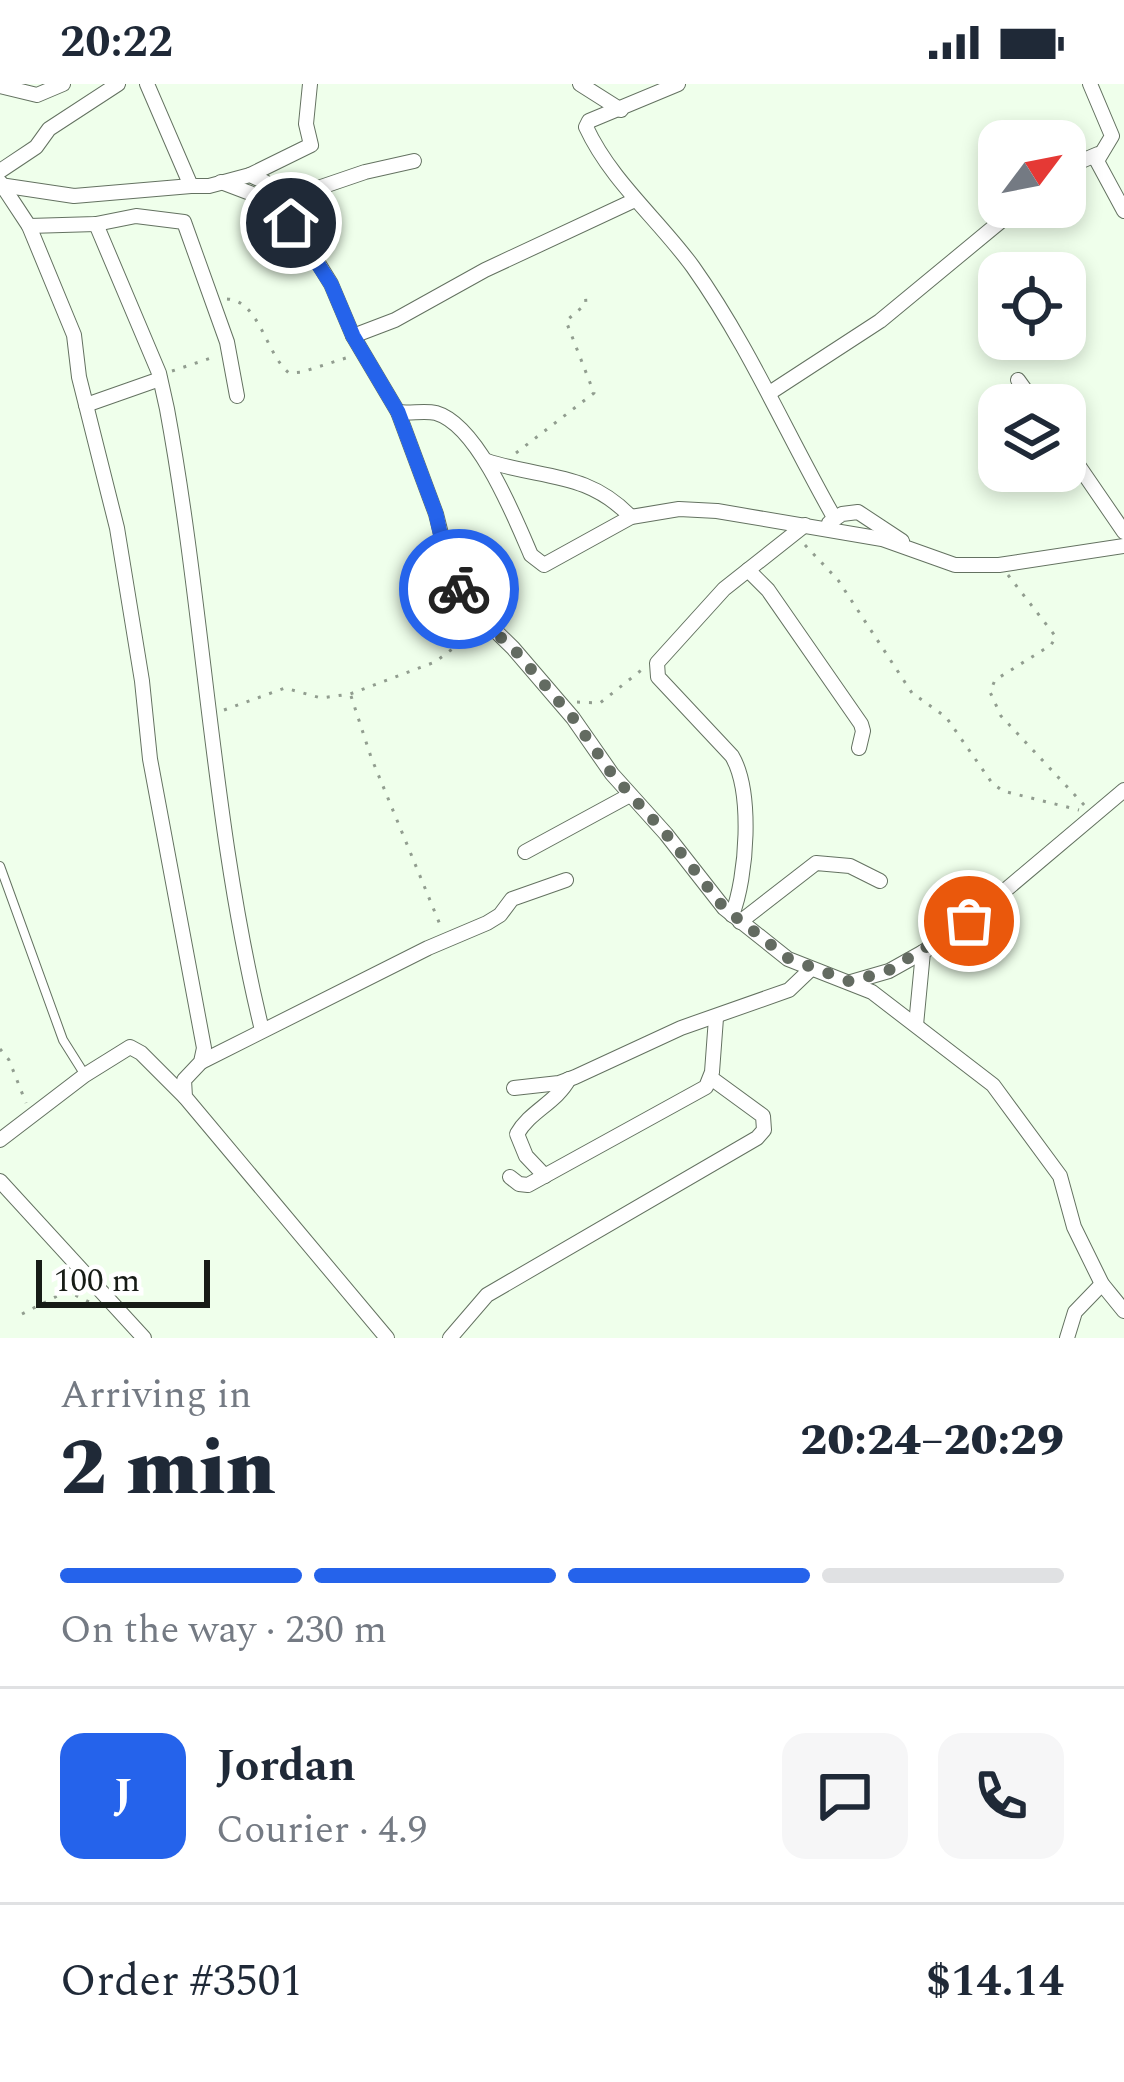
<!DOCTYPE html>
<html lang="en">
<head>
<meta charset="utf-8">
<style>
	body { margin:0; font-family:Spectral,serif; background:#f6f6f7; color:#1f2937; height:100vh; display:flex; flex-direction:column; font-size:45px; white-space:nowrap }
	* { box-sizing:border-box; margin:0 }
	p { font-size:39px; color:#747a83 }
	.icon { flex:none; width:66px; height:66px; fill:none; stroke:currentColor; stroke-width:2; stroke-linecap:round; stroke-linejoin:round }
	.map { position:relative; height:1254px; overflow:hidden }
	.panel { display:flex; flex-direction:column; background:#fff; flex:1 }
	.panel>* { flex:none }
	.needle { width:78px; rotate:58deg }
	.tools { position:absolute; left:978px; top:36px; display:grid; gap:24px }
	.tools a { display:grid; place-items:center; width:108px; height:108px; border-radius:24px; background:#fff; box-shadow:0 6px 18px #0003; font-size:60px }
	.scale { position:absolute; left:36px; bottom:30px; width:174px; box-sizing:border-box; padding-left:12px; border:6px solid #171c16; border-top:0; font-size:33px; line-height:42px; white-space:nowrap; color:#171c16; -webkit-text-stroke:9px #fff; paint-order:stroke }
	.pin { position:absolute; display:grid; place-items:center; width:102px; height:102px; color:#fff; margin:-51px; border:6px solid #fff; border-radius:50%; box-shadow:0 3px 12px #0007 }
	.courier { position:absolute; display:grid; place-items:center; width:120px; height:120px; margin:-60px; border:9px solid #2563eb; border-radius:50%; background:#fff; color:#222; box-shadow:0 3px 15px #0007 }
	.head em { font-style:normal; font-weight:800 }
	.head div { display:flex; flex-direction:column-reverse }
	.head { display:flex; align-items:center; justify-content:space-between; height:204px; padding:0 60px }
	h1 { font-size:78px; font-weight:800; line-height:90px }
	.bar { display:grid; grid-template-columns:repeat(4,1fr); gap:18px 12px; align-content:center; height:144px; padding:0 60px }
	.bar i { height:15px; border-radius:9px; background:#e0e1e3 }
	.bar .selected { background:#2563eb }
	.bar p { grid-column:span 4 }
	.line { display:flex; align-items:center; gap:30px; padding:0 60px; border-top:3px solid #e0e1e3 }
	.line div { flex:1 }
	.round { display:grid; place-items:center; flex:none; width:126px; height:126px; border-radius:24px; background:#f6f6f7 }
	.status { display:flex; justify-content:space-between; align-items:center; height:84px; padding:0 60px; background:#fff; direction:ltr }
	.status svg { height:33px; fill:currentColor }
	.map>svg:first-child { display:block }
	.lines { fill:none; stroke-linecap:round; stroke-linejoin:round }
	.lane-casing { stroke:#647261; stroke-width:10 }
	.street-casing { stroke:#647261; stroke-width:16 }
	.path { stroke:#919d8f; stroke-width:3; stroke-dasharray:3 9; stroke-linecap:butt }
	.lane { stroke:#fff; stroke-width:8 }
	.street { stroke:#fff; stroke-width:14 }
	.done { stroke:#636b61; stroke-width:12; stroke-dasharray:0 21.6 }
	.route { stroke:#2563eb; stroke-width:15 }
</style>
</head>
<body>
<div class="status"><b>20:22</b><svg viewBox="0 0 49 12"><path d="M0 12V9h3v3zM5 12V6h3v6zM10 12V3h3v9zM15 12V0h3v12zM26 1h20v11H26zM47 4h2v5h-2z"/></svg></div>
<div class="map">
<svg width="1124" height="1254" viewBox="0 0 1124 1254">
	<rect width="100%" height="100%" fill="#efffeb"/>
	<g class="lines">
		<defs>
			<path id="lane" d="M 0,782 L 63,956 L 85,991"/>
			<g id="street">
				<path d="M 147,0 L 191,102 L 209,102 L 250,91 L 265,98 L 280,117 L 331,200 L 353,252 L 398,328 L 436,430 L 450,486 L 471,523 L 513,564 L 573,634 L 612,690 L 666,750 L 724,824 L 788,875 L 872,908 L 993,1001 L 1060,1092 L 1074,1143 L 1102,1200 L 1124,1227"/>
				<path d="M 580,0 L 621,26"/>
				<path d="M 678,0 L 589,37 L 586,43 C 611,97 659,136 693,183 C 749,262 787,351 835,435"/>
				<path d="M 1090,0 L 1112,52 L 1097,77 L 1124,127"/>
				<path d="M 0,2 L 37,11 L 63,0"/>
				<path d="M 1065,84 L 1098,70"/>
				<path d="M 0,87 L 36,63 L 49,45 L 118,0"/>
				<path d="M 250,91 L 311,61 L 306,40 L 310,0"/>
				<path d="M 0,98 L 29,142 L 74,251 L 79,293 L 117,444 L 142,597 L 150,675 L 204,964 L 201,978 L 184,996 L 185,1013 L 387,1254"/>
				<path d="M 221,98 L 250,109 L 284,133"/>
				<path d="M 0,101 L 74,112 L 191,102"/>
				<path d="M 280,117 L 365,88 L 414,77"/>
				<path d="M 96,140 L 159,289 L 167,325 C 205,531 212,743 262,946"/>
				<path d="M 29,142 L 96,140 L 136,132 L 184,138 L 227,258 L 237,312"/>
				<path d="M 353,252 L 395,236 L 485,186 L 635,116"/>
				<path d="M 1018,296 L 1036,321"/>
				<path d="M 771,308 L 880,237 L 1018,123"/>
				<path d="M 86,321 L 160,295"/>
				<path d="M 398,328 C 410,330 424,326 436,329 C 478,341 515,434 531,471 L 544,481 L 631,433 L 679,425 L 717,427 L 882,455 L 955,481 L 999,481 L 1124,462"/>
				<path d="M 1065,362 L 1124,448"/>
				<path d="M 487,377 C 542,395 587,387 631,433"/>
				<path d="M 829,439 L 842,430 L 858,428 L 902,457"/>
				<path d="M 748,486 L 768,506 L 861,640 L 863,647 L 859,664"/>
				<path d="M 525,768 L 630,711"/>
				<path d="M 732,831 C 747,793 753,708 732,672 L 658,593 L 657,579 L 724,505 L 805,441"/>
				<path d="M 740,838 L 816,779 L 850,782 L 880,797"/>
				<path d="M 851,898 L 889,887 L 923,868"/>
				<path d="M 916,941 L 923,868 L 957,847 L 1124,706"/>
				<path d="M 201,978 L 428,864 L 487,839 L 500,831 L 512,815 L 566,796"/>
				<path d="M 514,1004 L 559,999 L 575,993 L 681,944 L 789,906 L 811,885"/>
				<path d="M 0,1056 L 85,991 L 130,963 L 141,969 L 185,1013"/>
				<path d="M 545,1092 L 526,1072 L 517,1050 C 530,1027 556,1019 569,995"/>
				<path d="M 510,1093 L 519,1100 L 528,1101 L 706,1003 L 712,988 L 716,934"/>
				<path d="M 0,1097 L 144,1254"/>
				<path d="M 450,1254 L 487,1211 L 757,1054 L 764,1046 L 763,1032 L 711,994"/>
				<path d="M 1067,1254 L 1075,1228 L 1102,1200"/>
			</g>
		</defs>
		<use href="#lane" class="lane-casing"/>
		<use href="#street" class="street-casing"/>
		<g class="path">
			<path d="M 227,215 C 260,217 265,269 289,289 L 302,288 L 349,273"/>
			<path d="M 172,287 L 214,273"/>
			<path d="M 516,369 L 594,309 L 566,237 L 586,220 L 585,206"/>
			<path d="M 805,461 L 838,496 L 912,609 L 946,633 L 992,699 L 1003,707 L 1079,726"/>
			<path d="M 1008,491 L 1056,553 L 1051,561 L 995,596 L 990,608 L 1001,632 L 1087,724"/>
			<path d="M 351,612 L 371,673 L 441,843"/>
			<path d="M 577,618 L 600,619 L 644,584"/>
			<path d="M 224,626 L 285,604 L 321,614 L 350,610 L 435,578 L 479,545"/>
			<path d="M 0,965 L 9,976 L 26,1019"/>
			<path d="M 22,1230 L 67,1207 L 97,1222"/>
		</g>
		<use href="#lane" class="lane"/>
		<use href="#street" class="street"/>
	</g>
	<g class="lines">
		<path class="done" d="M 459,505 L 485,540 L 513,564 L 573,634 L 612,690 L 666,750 L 724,824 L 788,874 L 851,898 L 889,886 L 969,837"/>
		<path class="route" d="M 291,139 L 331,200 L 353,252 L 398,328 L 436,430 L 445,471 L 459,505"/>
	</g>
</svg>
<div class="tools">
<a><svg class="needle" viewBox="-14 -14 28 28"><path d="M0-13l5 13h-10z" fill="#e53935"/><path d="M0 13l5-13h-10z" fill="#747a83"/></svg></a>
<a><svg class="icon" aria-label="locate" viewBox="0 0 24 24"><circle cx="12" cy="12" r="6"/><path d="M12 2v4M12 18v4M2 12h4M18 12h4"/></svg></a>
<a><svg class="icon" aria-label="layers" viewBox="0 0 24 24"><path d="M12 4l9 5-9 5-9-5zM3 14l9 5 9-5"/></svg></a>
</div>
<div class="scale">100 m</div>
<div class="pin" style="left:969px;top:837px;background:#ea580c"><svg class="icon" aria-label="bag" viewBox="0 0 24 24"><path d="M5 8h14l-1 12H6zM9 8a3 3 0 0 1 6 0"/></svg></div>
<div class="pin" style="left:291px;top:139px;background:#1f2937"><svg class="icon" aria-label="home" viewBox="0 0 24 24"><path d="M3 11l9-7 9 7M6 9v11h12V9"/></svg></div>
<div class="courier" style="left:459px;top:505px"><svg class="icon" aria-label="bike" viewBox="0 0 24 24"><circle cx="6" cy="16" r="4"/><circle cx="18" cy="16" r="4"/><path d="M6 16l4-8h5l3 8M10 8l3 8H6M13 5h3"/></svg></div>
</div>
<section class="panel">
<div class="head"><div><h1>2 min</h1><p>Arriving in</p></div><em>20:24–20:29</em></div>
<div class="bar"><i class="selected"></i><i class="selected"></i><i class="selected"></i><i></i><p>On the way · 230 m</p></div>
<div class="line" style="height:216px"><b class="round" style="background:#2563eb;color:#fff">J</b><div><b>Jordan</b><p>Courier · 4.9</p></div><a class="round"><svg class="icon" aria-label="chat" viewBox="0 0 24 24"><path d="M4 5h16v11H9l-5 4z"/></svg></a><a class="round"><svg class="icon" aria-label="phone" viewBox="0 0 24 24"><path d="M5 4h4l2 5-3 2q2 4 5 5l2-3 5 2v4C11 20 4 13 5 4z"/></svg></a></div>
<div class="line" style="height:156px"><div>Order #3501</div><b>$14.14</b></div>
</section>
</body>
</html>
